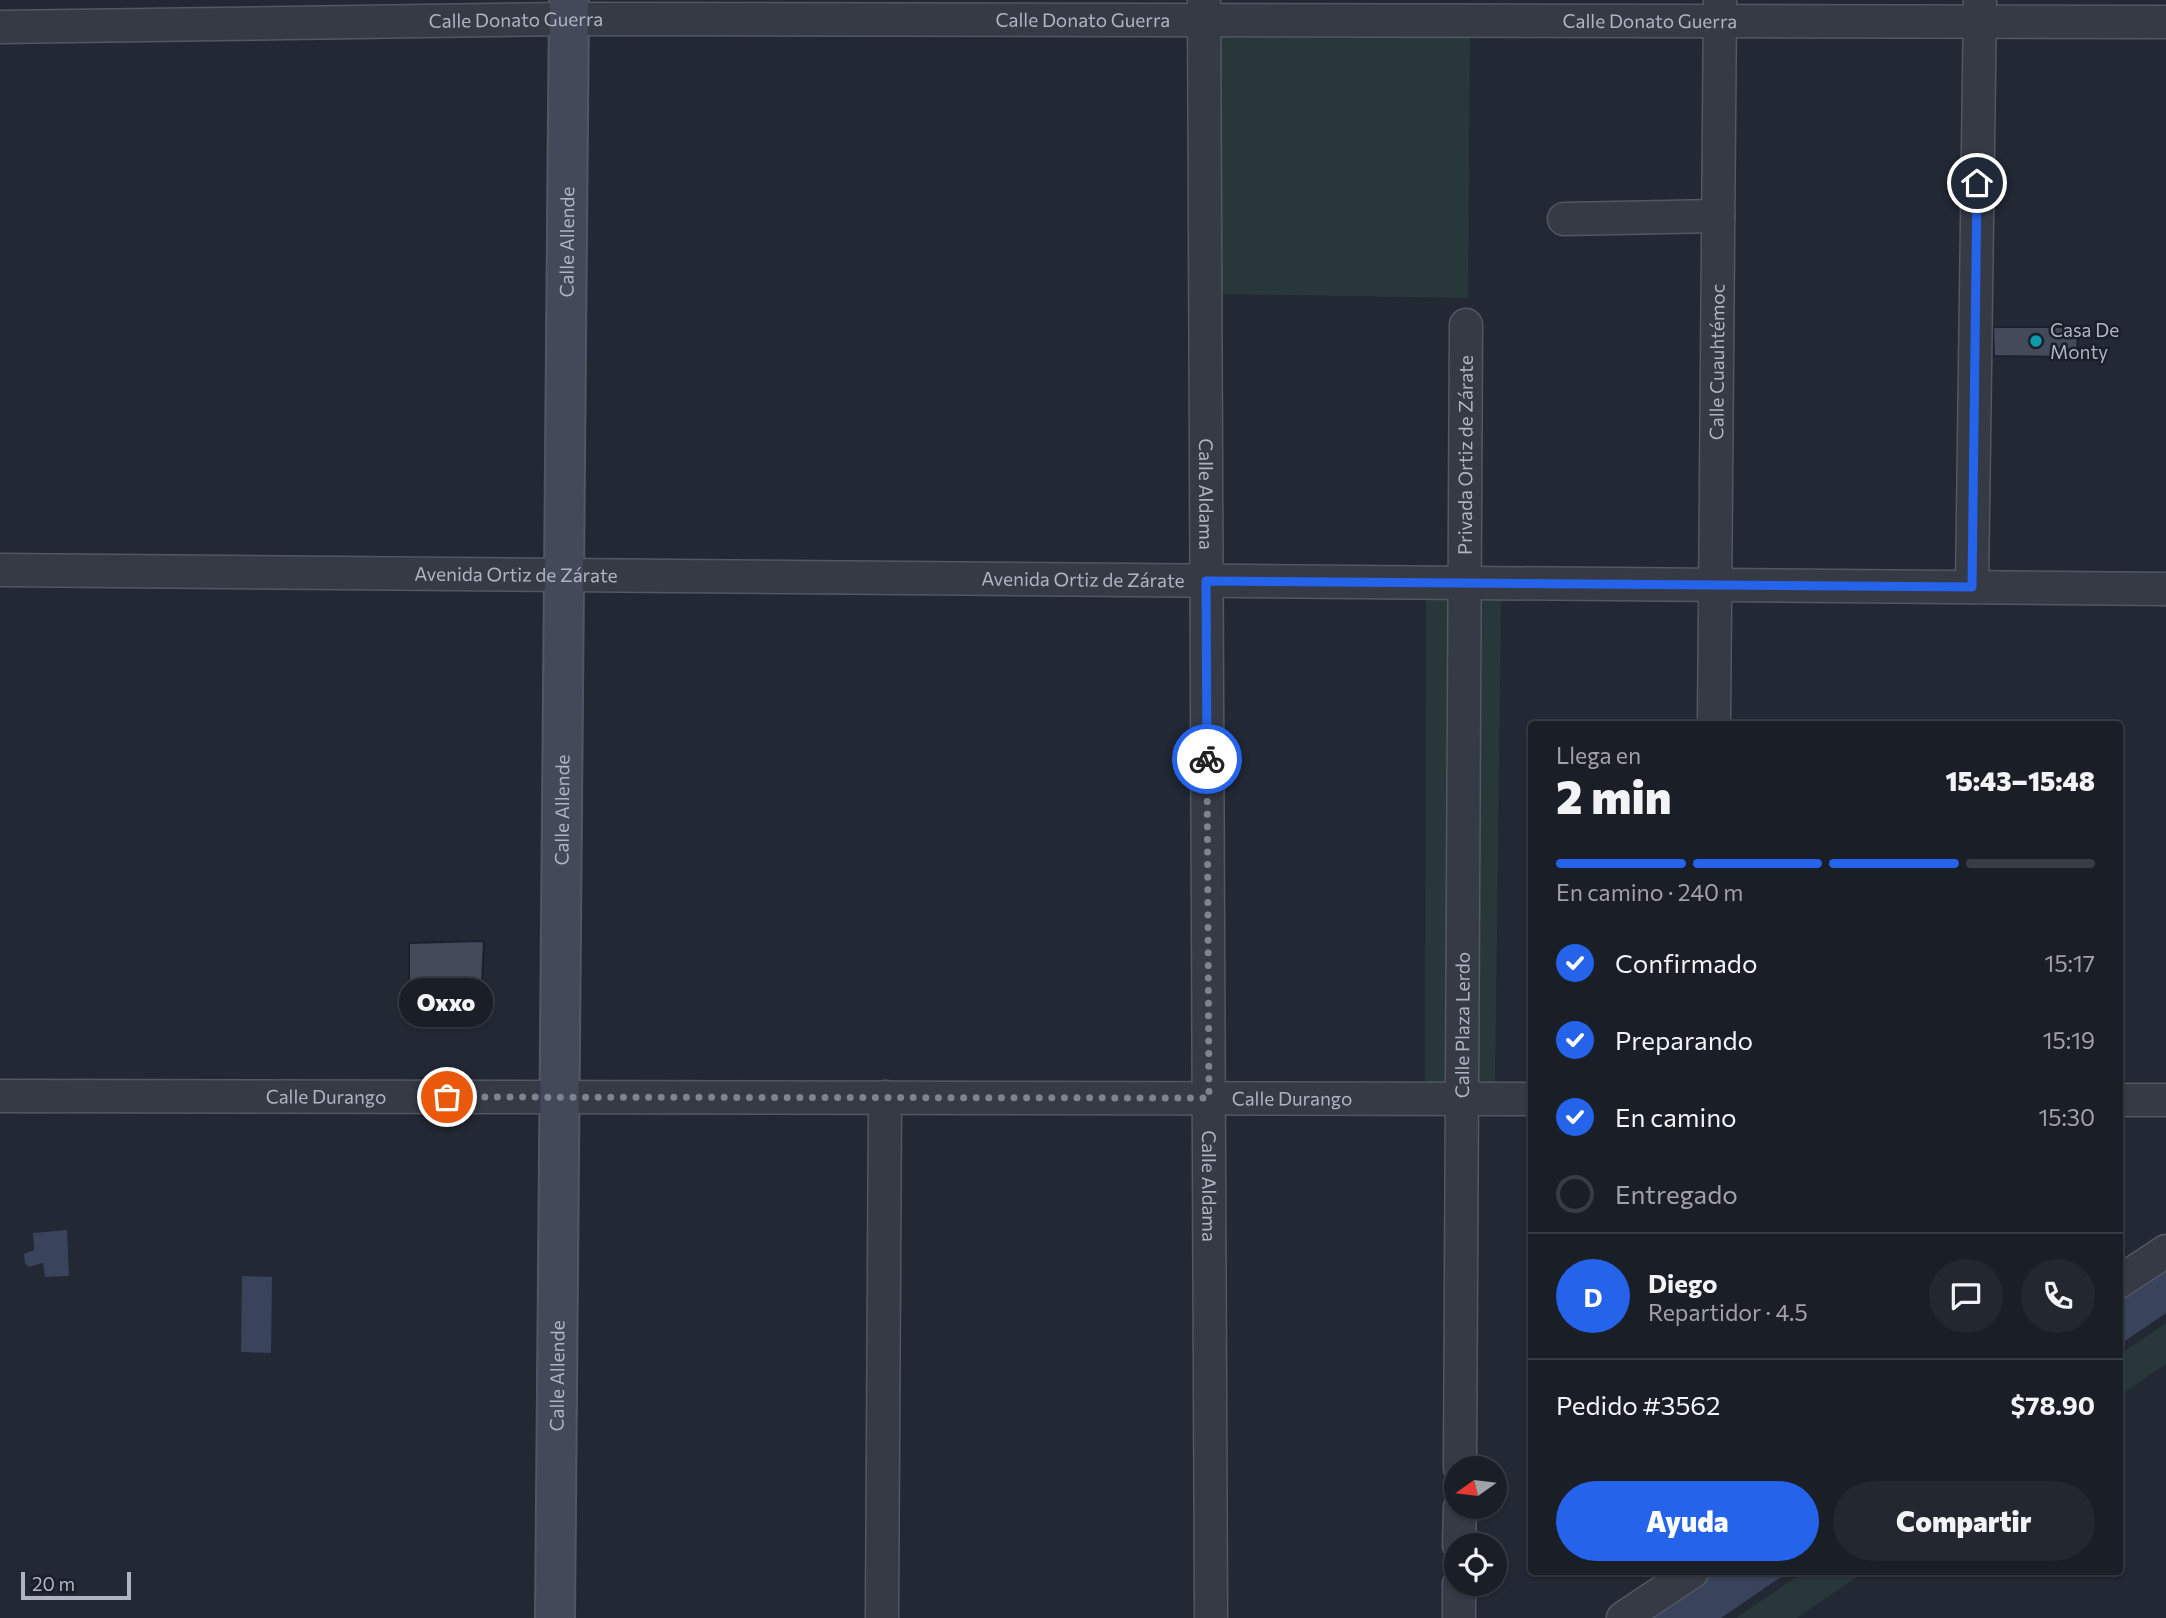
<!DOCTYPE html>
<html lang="es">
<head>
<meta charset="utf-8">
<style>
	body { margin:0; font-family:Commissioner,sans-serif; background:#23272f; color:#f1f3f6; height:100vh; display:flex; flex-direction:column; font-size:26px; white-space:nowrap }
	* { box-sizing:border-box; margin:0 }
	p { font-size:23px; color:#9fa2a7 }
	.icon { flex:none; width:38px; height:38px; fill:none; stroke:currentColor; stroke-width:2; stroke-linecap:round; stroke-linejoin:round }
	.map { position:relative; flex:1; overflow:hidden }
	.drawer { position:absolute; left:1528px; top:721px; width:595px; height:854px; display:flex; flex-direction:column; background:#1a1e27; border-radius:7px; box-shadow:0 2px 5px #0004,0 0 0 2px #383c44 }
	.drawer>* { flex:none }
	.needle { width:46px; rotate:256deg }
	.buttons { position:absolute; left:1444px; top:1456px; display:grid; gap:14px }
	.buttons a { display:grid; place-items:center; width:63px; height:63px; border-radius:50%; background:#1a1e27; box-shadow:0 2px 5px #0004,0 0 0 2px #383c44; font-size:35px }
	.scale { position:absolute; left:21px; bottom:18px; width:110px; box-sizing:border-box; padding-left:7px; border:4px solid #afb4c2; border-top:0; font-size:19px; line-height:24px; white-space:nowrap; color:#afb4c2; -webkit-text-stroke:5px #1a1f2a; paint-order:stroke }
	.pin { position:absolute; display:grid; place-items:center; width:60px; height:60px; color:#fff; margin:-30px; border:4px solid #fff; border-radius:50%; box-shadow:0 2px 7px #0007 }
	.courier { position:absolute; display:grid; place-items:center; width:70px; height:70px; margin:-35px; border:5px solid #2563eb; border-radius:50%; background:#fff; color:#222; box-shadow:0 2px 9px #0007 }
	.bubble { position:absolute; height:49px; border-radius:24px; background:#1a1e27; box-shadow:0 2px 5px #0004,0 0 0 2px #383c44; font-size:23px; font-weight:800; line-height:49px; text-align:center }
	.headline em { font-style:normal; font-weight:800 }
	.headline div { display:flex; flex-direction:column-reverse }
	.headline { display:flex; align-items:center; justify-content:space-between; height:119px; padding:0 28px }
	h1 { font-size:46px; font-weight:800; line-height:52px }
	.bar { display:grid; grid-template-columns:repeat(4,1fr); gap:10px 7px; align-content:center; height:84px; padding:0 28px }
	.bar i { height:9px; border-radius:5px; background:#383c44 }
	.bar .selected { background:#2563eb }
	.bar p { grid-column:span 4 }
	.line { display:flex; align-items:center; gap:18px; padding:0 28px; border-top:2px solid #383c44 }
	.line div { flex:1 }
	.round { display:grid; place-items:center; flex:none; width:74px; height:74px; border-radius:37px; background:#23272f }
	ol { padding:0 28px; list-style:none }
	li { display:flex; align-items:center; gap:21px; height:77px }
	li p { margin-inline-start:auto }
	li .icon { padding:7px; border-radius:50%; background:#2563eb; color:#fff; stroke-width:4 }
	li:last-child { color:#9fa2a7 }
	li i { width:38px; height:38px; border:4px solid #383c44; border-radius:50% }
	.cta { display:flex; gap:14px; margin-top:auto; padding:14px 28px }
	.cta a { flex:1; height:80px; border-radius:42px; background:#2563eb; color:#fff; font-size:28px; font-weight:800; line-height:80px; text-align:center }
	.cta a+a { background:#23272f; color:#f1f3f6 }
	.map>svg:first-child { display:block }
	.green { fill:#283739 }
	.water { fill:#39435c }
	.building { fill:#434a59; stroke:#1c212c; stroke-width:2 }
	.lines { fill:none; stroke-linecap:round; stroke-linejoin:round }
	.street-casing { stroke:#525763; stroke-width:35 }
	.secondary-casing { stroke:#525763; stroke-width:42 }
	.street { stroke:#353a45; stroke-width:32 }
	.secondary { stroke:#434958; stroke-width:38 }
	.done { stroke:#7e8390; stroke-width:7; stroke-dasharray:0 12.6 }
	.route { stroke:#2563eb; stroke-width:9 }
	.culture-dot { fill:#0f9aa8; stroke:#1a1f2a; stroke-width:2.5 }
	.labels { text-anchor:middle; stroke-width:5; stroke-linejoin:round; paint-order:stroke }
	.street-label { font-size:19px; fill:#afb4c2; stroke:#1a1f2a }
	.poi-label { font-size:19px; fill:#afb4c2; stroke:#1a1f2a; text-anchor:start }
</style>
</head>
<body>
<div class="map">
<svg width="2166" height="1618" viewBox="0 0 2166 1618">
	<rect width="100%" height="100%" fill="#222834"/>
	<g class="green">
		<path d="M 1217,32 L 1470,35 L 1468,298 L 1215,294 Z"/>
		<path d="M 1426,596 L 1501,596 L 1495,1088 L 1425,1088 Z"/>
		<path d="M 2166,1323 L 2166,1364 L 2119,1396 L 2119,1355 Z"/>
		<path d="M 1804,1572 L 1864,1572 L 1797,1618 L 1736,1618 Z"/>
	</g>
	<g class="water">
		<path d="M 67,1230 L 69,1276 L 45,1277 L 43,1263 L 29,1267 L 25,1263 L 24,1254 L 34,1250 L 33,1233 Z"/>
		<path d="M 2166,1255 L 2166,1313 L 2119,1345 L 2119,1287 Z"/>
		<path d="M 242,1276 L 272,1277 L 271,1353 L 241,1352 Z"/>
		<path d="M 1703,1572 L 1788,1572 L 1721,1618 L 1635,1618 Z"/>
	</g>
	<g class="building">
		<path d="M 1993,327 L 2078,327 L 2077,357 L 1994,356 Z"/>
		<path d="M 484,941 L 480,1023 L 409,1023 L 409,943 Z"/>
	</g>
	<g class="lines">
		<defs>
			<g id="street">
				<path id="s1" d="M 1204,0 L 1211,1618"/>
				<path id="s2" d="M 0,27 L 569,19 L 2166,22"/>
				<path d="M 1564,219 L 1718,216"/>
				<path id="s3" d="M 0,570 L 2166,589"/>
				<path d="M 1972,587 L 1980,1"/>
				<path id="s4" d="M 1714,724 L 1720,1"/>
				<path id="s5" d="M 0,1096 L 1531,1099"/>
				<path d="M 2119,1100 L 2166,1100"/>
				<path d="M 2119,1282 L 2166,1251"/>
				<path id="s6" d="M 1460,1468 L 1466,325"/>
				<path d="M 1459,1545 L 1460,1507"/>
				<path d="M 882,1618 L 885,1097"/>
				<path d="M 1459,1618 L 1459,1584"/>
				<path d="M 1623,1618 L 1692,1572"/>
			</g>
			<g id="secondary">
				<path id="s7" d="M 555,1618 L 569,0"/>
			</g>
		</defs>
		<use href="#street" class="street-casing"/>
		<use href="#secondary" class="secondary-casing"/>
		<use href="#street" class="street"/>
		<use href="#secondary" class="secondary"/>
	</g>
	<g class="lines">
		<path class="done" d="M 447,1097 L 1209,1098 L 1207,759"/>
		<path class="route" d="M 1207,759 L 1206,581 L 1972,587 L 1977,183"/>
	</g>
	<circle class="culture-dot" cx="2036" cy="341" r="7"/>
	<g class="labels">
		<g class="street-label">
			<text dy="7" stroke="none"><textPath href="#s2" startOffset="516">Calle Donato Guerra</textPath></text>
			<text dy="7" stroke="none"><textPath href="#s2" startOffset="1083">Calle Donato Guerra</textPath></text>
			<text dy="7" stroke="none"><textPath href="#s2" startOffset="1650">Calle Donato Guerra</textPath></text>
			<text dy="7" stroke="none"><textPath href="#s7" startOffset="1376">Calle Allende</textPath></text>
			<text dy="7" stroke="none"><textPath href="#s4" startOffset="362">Calle Cuauhtémoc</textPath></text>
			<text dy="7" stroke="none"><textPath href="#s6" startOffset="1013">Privada Ortiz de Zárate</textPath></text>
			<text dy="7" stroke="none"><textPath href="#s1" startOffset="494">Calle Aldama</textPath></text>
			<text dy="7" stroke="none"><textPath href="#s3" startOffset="516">Avenida Ortiz de Zárate</textPath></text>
			<text dy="7" stroke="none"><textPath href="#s3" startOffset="1083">Avenida Ortiz de Zárate</textPath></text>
			<text dy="7" stroke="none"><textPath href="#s7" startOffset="808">Calle Allende</textPath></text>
			<text dy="7" stroke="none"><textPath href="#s6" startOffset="443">Calle Plaza Lerdo</textPath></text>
			<text dy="7" stroke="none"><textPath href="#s5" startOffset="326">Calle Durango</textPath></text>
			<text dy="7" stroke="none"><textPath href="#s5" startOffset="1292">Calle Durango</textPath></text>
			<text dy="7" stroke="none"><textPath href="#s1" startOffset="1186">Calle Aldama</textPath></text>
			<text dy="7" stroke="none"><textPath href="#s7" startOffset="242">Calle Allende</textPath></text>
		</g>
		<g class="poi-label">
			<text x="2050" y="337">Casa De<tspan x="2050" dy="22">Monty</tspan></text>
		</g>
	</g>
</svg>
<div class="buttons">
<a><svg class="needle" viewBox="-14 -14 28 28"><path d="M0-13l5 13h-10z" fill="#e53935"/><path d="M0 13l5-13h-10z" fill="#9fa2a7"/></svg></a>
<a><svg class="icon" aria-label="locate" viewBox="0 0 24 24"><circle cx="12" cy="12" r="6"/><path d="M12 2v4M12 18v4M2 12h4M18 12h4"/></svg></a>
</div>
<div class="scale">20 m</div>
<div class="pin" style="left:447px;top:1097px;background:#ea580c"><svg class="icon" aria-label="bag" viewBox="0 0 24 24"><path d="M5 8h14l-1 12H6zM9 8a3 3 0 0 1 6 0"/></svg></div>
<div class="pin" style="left:1977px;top:183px;background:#1f2937"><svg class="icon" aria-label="home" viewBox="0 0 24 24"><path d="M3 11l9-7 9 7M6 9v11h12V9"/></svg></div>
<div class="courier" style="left:1207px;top:759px"><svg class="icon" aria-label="bike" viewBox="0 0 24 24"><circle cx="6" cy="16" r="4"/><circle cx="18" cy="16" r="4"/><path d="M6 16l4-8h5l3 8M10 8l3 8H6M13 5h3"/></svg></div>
<div class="bubble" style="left:399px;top:978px;width:94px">Oxxo</div>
<section class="drawer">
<div class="headline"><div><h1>2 min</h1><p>Llega en</p></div><em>15:43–15:48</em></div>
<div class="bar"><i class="selected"></i><i class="selected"></i><i class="selected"></i><i></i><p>En camino · 240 m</p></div>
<ol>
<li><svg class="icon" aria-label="check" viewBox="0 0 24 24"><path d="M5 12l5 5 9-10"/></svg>Confirmado<p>15:17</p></li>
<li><svg class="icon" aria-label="check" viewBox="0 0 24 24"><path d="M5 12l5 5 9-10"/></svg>Preparando<p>15:19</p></li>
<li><svg class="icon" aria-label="check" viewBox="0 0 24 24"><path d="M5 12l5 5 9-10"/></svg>En camino<p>15:30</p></li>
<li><i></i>Entregado</li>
</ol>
<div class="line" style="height:126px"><b class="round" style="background:#2563eb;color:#fff">D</b><div><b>Diego</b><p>Repartidor · 4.5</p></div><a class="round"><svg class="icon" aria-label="chat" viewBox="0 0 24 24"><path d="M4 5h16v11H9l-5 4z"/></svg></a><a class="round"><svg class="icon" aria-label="phone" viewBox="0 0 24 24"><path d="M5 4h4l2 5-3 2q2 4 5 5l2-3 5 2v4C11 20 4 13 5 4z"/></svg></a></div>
<div class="line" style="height:91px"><div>Pedido #3562</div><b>$78.90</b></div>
<div class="cta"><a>Ayuda</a><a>Compartir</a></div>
</section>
</div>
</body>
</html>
